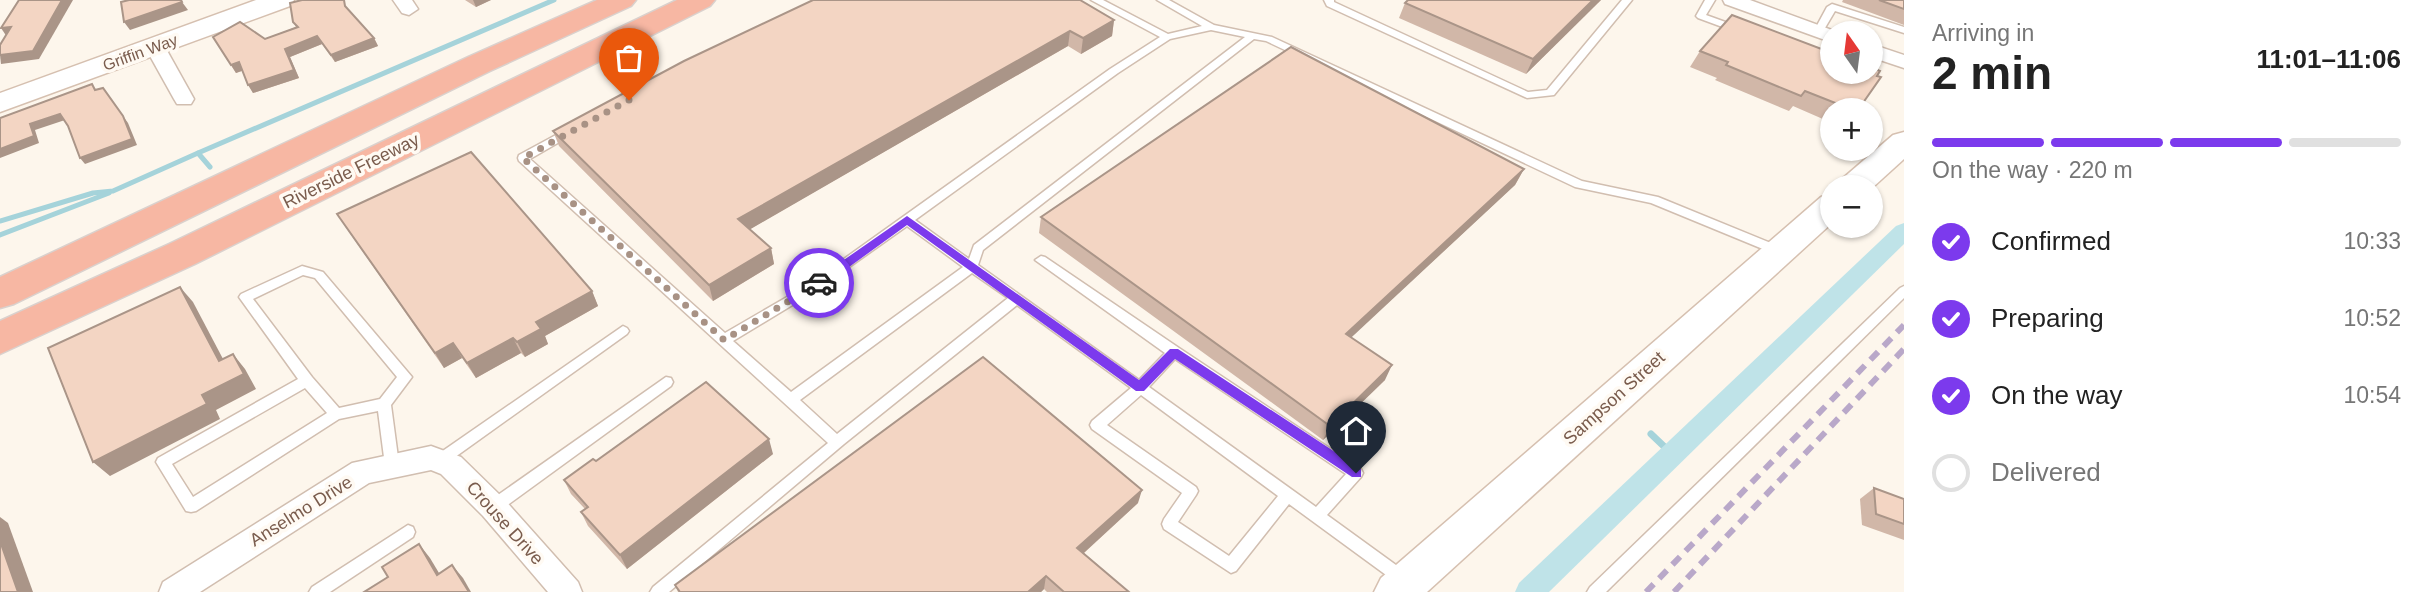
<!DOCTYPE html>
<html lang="en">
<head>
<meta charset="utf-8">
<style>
	body { margin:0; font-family:Arial,sans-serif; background:#f6f6f6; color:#222; height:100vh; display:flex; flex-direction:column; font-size:26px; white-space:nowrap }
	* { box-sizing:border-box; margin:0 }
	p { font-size:23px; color:#767676 }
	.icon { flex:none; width:38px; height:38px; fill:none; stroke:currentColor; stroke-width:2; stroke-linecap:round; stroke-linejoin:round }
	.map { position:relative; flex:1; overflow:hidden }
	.panel { display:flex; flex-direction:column; background:#fff; width:525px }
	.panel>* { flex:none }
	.needle { width:46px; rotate:346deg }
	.fabs { position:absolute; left:1820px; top:21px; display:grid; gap:14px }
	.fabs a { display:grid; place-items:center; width:63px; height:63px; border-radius:50%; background:#fff; box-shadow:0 2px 5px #0004; font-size:35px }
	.pin { position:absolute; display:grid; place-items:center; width:60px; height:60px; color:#fff; margin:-72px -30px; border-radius:50% 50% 50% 0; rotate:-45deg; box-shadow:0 0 7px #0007 }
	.pin .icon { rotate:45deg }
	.courier { position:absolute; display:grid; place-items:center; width:70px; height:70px; margin:-35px; border:5px solid #7c3aed; border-radius:50%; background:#fff; color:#222; box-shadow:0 2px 9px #0007 }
	.summary em { font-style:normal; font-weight:700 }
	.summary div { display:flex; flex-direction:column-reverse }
	.summary { display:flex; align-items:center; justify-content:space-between; height:119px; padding:0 28px }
	h1 { font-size:46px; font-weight:700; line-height:52px }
	.bar { display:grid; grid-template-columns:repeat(4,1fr); gap:10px 7px; align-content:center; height:84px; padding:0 28px }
	.bar i { height:9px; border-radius:5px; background:#e0e0e0 }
	.bar .selected { background:#7c3aed }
	.bar p { grid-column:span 4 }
	ol { padding:0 28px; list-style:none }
	li { display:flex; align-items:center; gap:21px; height:77px }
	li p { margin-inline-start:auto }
	li .icon { padding:7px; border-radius:50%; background:#7c3aed; color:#fff; stroke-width:4 }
	li:last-child { color:#767676 }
	li i { width:38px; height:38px; border:4px solid #e0e0e0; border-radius:50% }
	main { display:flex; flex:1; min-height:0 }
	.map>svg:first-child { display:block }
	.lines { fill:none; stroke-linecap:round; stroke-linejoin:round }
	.stream-far1 { stroke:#a5d3da; stroke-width:5 }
	.stream { stroke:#a5d3da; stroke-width:7 }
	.canal { fill:#bfe3e8; fill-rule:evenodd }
	.lane-casing { stroke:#d1beb0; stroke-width:3 }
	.street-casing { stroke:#d1beb0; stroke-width:3 }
	.secondary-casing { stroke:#d6c0b0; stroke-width:3 }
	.highway-casing { stroke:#dad1cd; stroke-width:3 }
	.lane { fill:#fff; fill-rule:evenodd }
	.street { fill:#fff; fill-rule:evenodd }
	.secondary { fill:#fff; fill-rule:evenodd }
	.highway { fill:#f7b7a3; fill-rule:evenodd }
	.rail { stroke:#b9a8c9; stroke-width:6; stroke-dasharray:11 8; stroke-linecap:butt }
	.wall { fill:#d1b7a8 }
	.shaded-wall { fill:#aa9588 }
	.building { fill:#f3d5c3; stroke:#aa9588; stroke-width:2 }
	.route { fill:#7c3aed }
	.done { stroke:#a89285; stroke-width:7; stroke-dasharray:0 12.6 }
	.labels { text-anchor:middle; stroke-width:7; stroke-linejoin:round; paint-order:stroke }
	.far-street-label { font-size:16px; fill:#7a5c4d; stroke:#fffaf3 }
	.street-label { font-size:18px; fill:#7a5c4d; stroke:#fffaf3 }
</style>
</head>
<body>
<main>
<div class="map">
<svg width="1904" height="592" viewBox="0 0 1904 592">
	<rect width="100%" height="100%" fill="#fdf6ec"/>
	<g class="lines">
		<g class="stream-far1">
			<path d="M 210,167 L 198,153 L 554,0"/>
			<path d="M 0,221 L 93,193 L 113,191 L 198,153"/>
			<path d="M 0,235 L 109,193"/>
		</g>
		<path class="stream" d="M 1651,434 L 1672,454"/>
		<path class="canal" d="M 1904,223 L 1904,244 L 1549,592 L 1515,592 L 1519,583 L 1896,226 Z"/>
		<defs>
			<g id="lane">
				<path d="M 1091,0 L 1103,0 L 1168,34 L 1202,26 L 1157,0 L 1169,0 L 1214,25 L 1272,37 L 1582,181 L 1658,197 L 1783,248 L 1785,251 L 1779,255 L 1775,254 L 1651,203 L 1575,187 L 1266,41 L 1254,39 L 983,250 L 978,265 L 1139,380 L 1165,353 L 1035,260 L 1041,256 L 1045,257 L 1179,348 L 1361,469 L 1363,473 L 1361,477 L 1327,515 L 1407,573 L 1410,578 L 1407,583 L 1402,585 L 1397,583 L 1289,504 L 1236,571 L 1231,573 L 1164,529 L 1162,524 L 1164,519 L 1182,493 L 1092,429 L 1090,425 L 1092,421 L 1131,388 L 1017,305 L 844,444 L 669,592 L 650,592 L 653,587 L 828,443 L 519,161 L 518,158 L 519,155 L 567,129 L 575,129 L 576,131 L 575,133 L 530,159 L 725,333 L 806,286 L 1110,69 L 1160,37 ZM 1211,30 L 1245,37 L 974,245 L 969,259 L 915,220 L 1118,73 L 1170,39 ZM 907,226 L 963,267 L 791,392 L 733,341 L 814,292 ZM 972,273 L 1008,298 L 837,434 L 800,400 ZM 1175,359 L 1346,474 L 1316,507 L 1149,387 ZM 1141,395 L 1278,496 L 1229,556 L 1178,522 L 1196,495 L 1198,491 L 1196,487 L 1107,425 Z"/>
				<path d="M 1324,0 L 1334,0 L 1334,2 L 1528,92 L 1547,90 L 1622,0 L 1632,0 L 1554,95 L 1527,98 L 1327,6 Z"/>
				<path d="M 1705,0 L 1715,0 L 1706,15 L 1742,28 L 1742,32 L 1736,32 L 1698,18 L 1696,16 Z"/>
				<path d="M 1832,4 L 1904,27 L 1904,33 L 1835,11 L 1822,33 L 1816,33 L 1814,31 L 1827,7 Z"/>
				<path d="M 302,266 L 323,272 L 412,377 L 391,405 L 399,465 L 397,469 L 392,471 L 387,469 L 385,465 L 378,411 L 339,419 L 196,511 L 191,512 L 186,511 L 156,462 L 158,458 L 298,379 L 239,297 L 241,294 ZM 303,275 L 315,278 L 397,377 L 380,399 L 339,408 L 312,377 L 253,299 ZM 305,388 L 327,413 L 193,497 L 172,464 Z"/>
				<path d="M 1904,286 L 1904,298 L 1606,592 L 1587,592 L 1590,587 L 1900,288 Z"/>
				<path d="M 623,326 L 627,328 L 629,331 L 627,334 L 444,465 L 439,467 L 434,465 L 432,461 L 434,457 Z"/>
				<path d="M 666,377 L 671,378 L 673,382 L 671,386 L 498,512 L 493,513 L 488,512 L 486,507 L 488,502 Z"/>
				<path d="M 408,525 L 413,527 L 415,532 L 413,537 L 330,592 L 309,592 L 312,587 Z"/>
			</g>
			<g id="street">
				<path d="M 393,0 L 412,0 L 418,9 L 409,15 L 402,13 Z"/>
				<path d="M 1723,0 L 1750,0 L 1840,33 L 1832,33 L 1832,42 L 1825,40 L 1725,4 Z"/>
				<path d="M 155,41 L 165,47 L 194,99 L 191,104 L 177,104 L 174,99 L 145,47 Z"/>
				<path d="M 1871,44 L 1904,55 L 1904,68 L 1871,57 Z"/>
				<path d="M 431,446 L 461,457 L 503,498 L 578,582 L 582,592 L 548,592 L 483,516 L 441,474 L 431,470 L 369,483 L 200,592 L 159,592 L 163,582 L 352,463 Z"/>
			</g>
			<g id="secondary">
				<path d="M 256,0 L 294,0 L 290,6 L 0,112 L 0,93 Z"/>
				<path d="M 1904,132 L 1904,159 L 1871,189 L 1837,187 L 1842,179 L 1893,135 Z"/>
				<path d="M 1832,194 L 1832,223 L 1427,592 L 1374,592 L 1381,578 L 1821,197 Z"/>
			</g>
			<g id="highway">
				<path d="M 597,0 L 636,0 L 631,6 L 490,71 L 14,304 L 0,308 L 0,277 L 468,57 Z"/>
				<path d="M 677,0 L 715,0 L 710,6 L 195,264 L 0,354 L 0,321 L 169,244 Z"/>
			</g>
		</defs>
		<use href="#lane" class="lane-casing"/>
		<use href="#street" class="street-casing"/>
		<use href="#secondary" class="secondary-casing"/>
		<use href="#highway" class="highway-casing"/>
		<use href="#lane" class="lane"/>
		<use href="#street" class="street"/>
		<use href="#secondary" class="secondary"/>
		<use href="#highway" class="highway"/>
		<g class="rail">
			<path d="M 1646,592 L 1904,325"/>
			<path d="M 1674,592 L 1904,349"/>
		</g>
	</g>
	<g class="wall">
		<path d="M 465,0 L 491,0 L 476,7 Z"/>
		<path d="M 1408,0 L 1601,0 L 1526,74 L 1399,18 L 1405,3 Z"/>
		<path d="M 1843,0 L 1904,0 L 1904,25 L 1842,2 Z"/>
		<path d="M 348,9 L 374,38 L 378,46 L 335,62 L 322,44 L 290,57 L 299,78 L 253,93 L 242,71 L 236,73 L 213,37 L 265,39 L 296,27 L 293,22 Z"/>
		<path d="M 1114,20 L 1112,36 L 1081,54 L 1068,46 L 750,229 L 771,248 L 774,264 L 713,301 L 559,146 L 553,131 Z"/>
		<path d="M 1700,51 L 1877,76 L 1858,110 L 1832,110 L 1832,123 L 1793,106 L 1789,111 L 1715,80 L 1717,78 L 1690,67 Z"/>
		<path d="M 1524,169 L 1515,185 L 1351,337 L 1385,380 L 1323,440 L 1039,233 L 1041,217 Z"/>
		<path d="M 337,214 L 592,291 L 598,306 L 545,336 L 548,344 L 525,357 L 521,353 L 476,378 L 462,358 L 444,368 L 347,229 Z"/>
		<path d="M 773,454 L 627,569 L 588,526 L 581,512 L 585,509 L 571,494 L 564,480 L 596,461 Z"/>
		<path d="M 1874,488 L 1904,499 L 1904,540 L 1862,525 L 1860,499 Z"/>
		<path d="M 1138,503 L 1084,553 L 1129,592 L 1047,592 L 1044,589 L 1041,592 L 678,592 L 675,585 Z"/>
	</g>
	<g class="shaded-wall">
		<path d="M 62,0 L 73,0 L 39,59 L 1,64 L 0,55 Z"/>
		<path d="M 473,0 L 491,0 L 476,7 Z"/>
		<path d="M 1593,0 L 1601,0 L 1526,74 L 1533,59 Z"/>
		<path d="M 182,2 L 188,10 L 130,30 L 124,22 Z"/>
		<path d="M 1114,20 L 1112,36 L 1081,54 L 1083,38 Z"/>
		<path d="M 11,27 L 7,37 L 1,28 Z"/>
		<path d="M 1070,31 L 1068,46 L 742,234 L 738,219 Z"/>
		<path d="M 317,36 L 322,44 L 290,57 L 299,78 L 253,93 L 248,85 L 285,49 Z"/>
		<path d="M 374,38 L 378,46 L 335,62 L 331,55 Z"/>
		<path d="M 239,62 L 244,70 L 236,73 L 231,65 Z"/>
		<path d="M 103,88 L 128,123 L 137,145 L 85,164 L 80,158 Z"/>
		<path d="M 60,114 L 65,120 L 35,130 L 39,143 L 0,158 L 0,149 L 30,124 Z"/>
		<path d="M 1524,169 L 1515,185 L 1339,349 L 1346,334 Z"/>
		<path d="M 771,248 L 774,264 L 713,301 L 709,285 Z"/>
		<path d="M 180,287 L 193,302 L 232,376 L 219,361 Z"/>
		<path d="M 592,291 L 598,306 L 545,336 L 548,344 L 525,357 L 517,342 L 536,322 Z"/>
		<path d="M 513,338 L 521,353 L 476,378 L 467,363 Z"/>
		<path d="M 453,343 L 462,358 L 444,368 L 435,353 Z"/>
		<path d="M 233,354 L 245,369 L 256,389 L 216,410 L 220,419 L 110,476 L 93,462 L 202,395 Z"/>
		<path d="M 1392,365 L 1385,380 L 1323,440 L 1330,426 Z"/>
		<path d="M 769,439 L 773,454 L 627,569 L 620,555 Z"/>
		<path d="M 1142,490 L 1138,503 L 1075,561 L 1077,548 Z"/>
		<path d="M 0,517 L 8,523 L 33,592 L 18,592 L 0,541 Z"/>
		<path d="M 419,544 L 430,558 L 448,588 L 437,575 Z"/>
		<path d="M 452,565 L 463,578 L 471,592 L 469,592 Z"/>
		<path d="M 1046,576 L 1044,589 L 1041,592 L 1028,592 Z"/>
	</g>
	<g class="building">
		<path d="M 19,0 L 62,0 L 33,51 L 0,55 L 0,45 L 11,27 L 1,28 Z"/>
		<path d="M 129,0 L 181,0 L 182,2 L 124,22 L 121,2 Z"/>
		<path d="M 302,0 L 344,0 L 345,6 L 374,38 L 331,55 L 317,36 L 285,49 L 294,70 L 248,85 L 239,62 L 231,65 L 213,37 L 240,22 L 265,39 L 298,27 L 293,22 L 290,3 Z"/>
		<path d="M 813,0 L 1080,0 L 1114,20 L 1083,38 L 1070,31 L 738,219 L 771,248 L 709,285 L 553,131 L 684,61 Z"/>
		<path d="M 1408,0 L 1593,0 L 1533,59 L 1405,3 Z"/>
		<path d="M 1879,0 L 1904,0 L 1904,9 Z"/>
		<path d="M 1732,15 L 1832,53 L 1832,72 L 1871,72 L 1871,67 L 1880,71 L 1877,76 L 1881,77 L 1858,110 L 1853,110 L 1805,91 L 1801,96 L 1726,65 L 1728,62 L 1700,51 Z"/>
		<path d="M 1291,47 L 1524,169 L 1346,334 L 1392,365 L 1330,426 L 1041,217 Z"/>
		<path d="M 92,84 L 95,90 L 103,88 L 123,116 L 132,139 L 80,158 L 68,126 L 60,114 L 30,124 L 34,136 L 0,149 L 0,118 Z"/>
		<path d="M 471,152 L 592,291 L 536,322 L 541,329 L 517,342 L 513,338 L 467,363 L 453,343 L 435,353 L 337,214 Z"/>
		<path d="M 180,287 L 219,361 L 233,354 L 244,374 L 202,395 L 207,404 L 93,462 L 48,348 Z"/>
		<path d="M 983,357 L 1142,490 L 1077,548 L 1129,592 L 1064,592 L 1046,576 L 1028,592 L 680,592 L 675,585 Z"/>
		<path d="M 706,382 L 769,439 L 620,555 L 581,512 L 588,507 L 564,480 L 593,459 L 596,461 Z"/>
		<path d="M 1874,488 L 1904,499 L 1904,524 L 1876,514 Z"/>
		<path d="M 0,541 L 18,592 L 0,592 Z"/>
		<path d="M 419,544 L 437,575 L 452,565 L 469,592 L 364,592 L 388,577 L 382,567 Z"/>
	</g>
	<path class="route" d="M 907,216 L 1139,380 L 1170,349 L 1178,349 L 1361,469 L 1361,477 L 1352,477 L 1175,359 L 1144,391 L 1136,391 L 907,225 L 823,286 L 815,286 L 815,280 Z"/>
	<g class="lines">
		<path class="done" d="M 629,100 L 523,158 L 724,340 L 819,283"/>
	</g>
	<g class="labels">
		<g class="far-street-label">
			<text transform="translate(140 52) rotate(-20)" y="6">Griffin Way</text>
		</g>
		<g class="street-label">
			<text transform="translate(351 171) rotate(-26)" y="6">Riverside Freeway</text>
			<text transform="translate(1614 398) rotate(-42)" y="6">Sampson Street</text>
			<text transform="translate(301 511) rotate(-32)" y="6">Anselmo Drive</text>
			<text transform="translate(505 523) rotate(48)" y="6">Crouse Drive</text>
		</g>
	</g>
</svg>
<div class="fabs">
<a><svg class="needle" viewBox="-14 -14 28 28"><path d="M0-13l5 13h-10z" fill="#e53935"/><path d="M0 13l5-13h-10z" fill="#767676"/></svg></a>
<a>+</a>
<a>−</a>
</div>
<div class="pin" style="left:629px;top:100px;background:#ea580c"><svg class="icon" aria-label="bag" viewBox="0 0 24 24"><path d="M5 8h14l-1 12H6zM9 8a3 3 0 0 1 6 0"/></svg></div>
<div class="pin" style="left:1356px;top:473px;background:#1f2937"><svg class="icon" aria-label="home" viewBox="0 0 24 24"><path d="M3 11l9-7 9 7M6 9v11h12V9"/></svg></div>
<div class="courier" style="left:819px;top:283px"><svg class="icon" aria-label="car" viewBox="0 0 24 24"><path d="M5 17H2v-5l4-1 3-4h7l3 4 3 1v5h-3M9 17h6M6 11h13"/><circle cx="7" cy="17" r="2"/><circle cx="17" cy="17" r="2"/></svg></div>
</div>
<section class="panel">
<div class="summary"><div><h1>2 min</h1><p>Arriving in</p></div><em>11:01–11:06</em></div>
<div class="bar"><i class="selected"></i><i class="selected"></i><i class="selected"></i><i></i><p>On the way · 220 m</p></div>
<ol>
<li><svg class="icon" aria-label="check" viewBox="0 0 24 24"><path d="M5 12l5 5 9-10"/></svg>Confirmed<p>10:33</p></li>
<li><svg class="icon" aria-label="check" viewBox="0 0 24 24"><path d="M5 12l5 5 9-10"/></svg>Preparing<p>10:52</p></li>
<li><svg class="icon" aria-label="check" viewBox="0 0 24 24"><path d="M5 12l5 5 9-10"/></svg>On the way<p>10:54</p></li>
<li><i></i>Delivered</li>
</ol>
</section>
</main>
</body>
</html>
